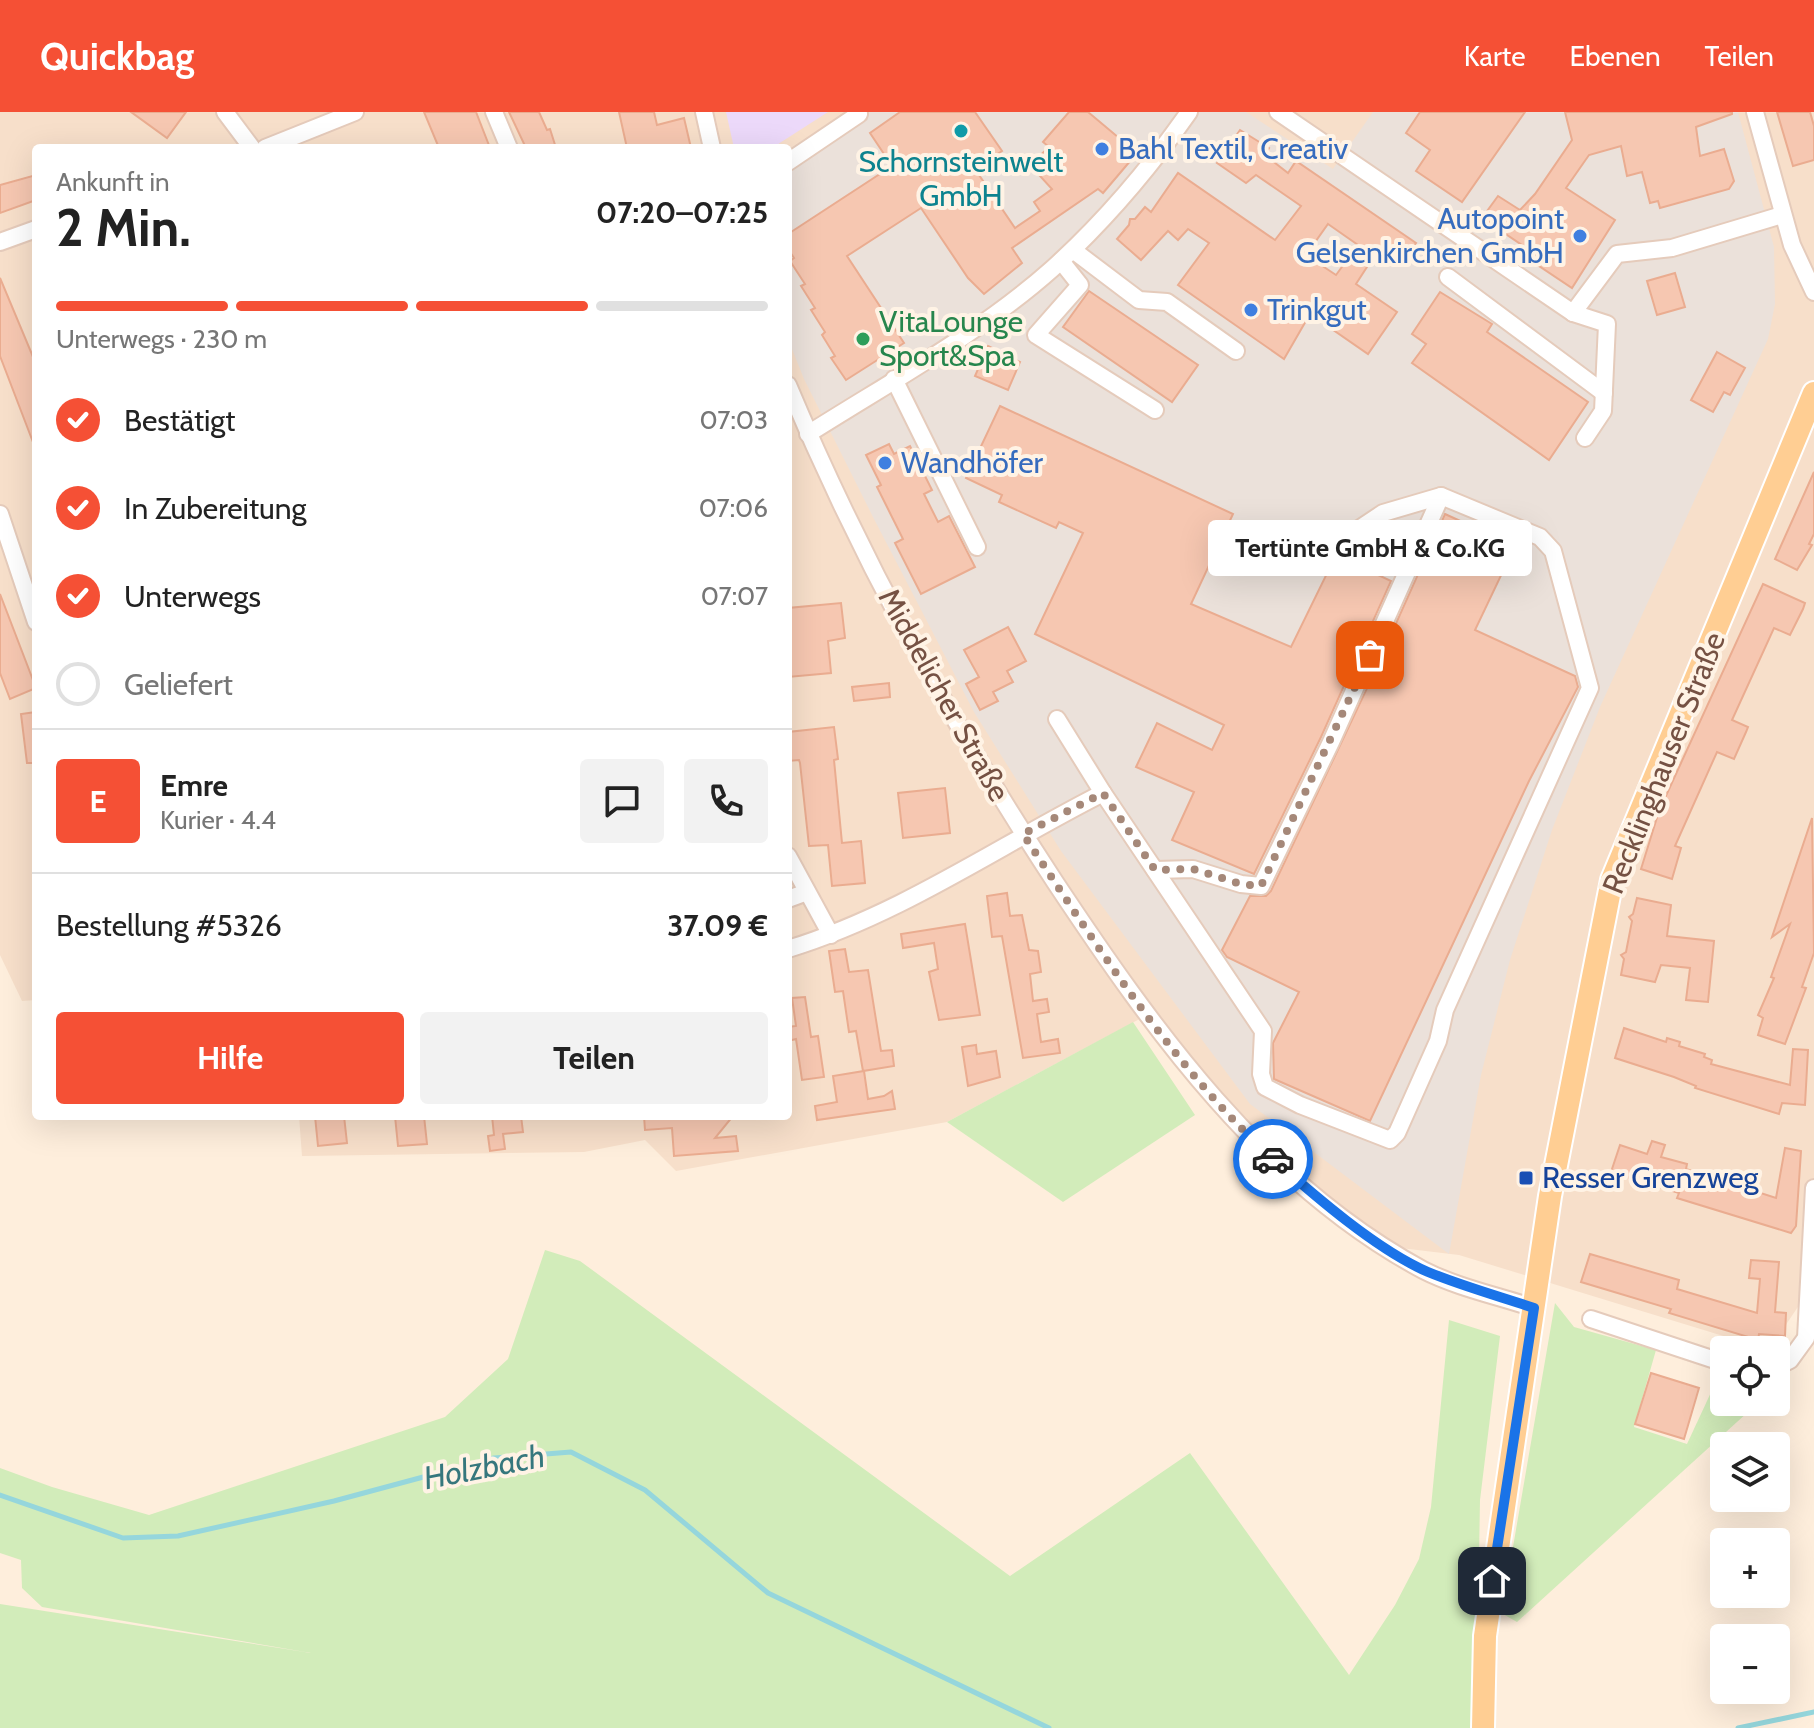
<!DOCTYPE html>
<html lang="de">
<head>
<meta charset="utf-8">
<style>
	body { margin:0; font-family:Cabin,sans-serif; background:#f2f2f2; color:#222; height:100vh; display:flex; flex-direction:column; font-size:30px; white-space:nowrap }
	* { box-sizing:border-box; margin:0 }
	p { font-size:26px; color:#767676 }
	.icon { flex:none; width:44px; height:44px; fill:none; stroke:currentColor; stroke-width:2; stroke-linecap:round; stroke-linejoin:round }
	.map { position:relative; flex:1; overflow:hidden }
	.sheet { position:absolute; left:32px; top:32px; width:760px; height:976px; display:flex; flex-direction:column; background:#fff; border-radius:8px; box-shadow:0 8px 32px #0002 }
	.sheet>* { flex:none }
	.controls { position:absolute; left:1710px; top:1224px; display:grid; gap:16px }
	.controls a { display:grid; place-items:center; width:80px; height:80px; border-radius:8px; background:#fff; box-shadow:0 8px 32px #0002; font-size:40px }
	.pin { position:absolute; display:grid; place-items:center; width:68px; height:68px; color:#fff; margin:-34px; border-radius:16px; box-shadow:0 4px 12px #0006 }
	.courier { position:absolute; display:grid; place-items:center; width:80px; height:80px; margin:-40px; border:6px solid #1a73e8; border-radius:50%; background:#fff; color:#222; box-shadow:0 2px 10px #0007 }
	.bubble { position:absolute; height:56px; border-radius:8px; background:#fff; box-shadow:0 8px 32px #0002; font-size:26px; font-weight:800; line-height:56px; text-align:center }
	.overview em { font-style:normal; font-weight:800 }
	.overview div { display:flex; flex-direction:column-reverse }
	.overview { display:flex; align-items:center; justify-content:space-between; height:136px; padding:0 24px }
	h1 { font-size:52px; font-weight:800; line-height:60px }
	.bar { display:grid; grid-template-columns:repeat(4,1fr); gap:12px 8px; align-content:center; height:96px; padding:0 24px }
	.bar i { height:10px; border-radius:6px; background:#e0e0e0 }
	.bar .active { background:#f55035 }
	.bar p { grid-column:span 4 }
	.line { display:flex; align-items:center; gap:20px; padding:0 24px; border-top:2px solid #e0e0e0 }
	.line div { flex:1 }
	.round { display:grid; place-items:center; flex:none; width:84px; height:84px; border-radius:8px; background:#f2f2f2 }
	ol { padding:0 24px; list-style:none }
	li { display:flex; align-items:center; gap:24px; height:88px }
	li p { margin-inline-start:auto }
	li .icon { padding:8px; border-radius:50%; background:#f55035; color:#fff; stroke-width:4 }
	li:last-child { color:#767676 }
	li i { width:44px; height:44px; border:4px solid #e0e0e0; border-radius:50% }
	.action { display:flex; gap:16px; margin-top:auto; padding:16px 24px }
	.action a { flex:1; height:92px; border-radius:8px; background:#f55035; color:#fff; font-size:32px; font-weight:800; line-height:92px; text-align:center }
	.action a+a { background:#f2f2f2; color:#222 }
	header { display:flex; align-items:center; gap:48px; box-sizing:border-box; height:112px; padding:0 40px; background:#f55035; color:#fff }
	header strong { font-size:38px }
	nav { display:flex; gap:44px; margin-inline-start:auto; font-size:28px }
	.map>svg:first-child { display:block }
	.residential { fill:#f7dfca }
	.industrial { fill:#ebe1da }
	.education { fill:#ecd9fa }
	.green { fill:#d2ecba }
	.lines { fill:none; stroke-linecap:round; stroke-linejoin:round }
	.stream { stroke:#95d6dc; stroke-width:5 }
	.building { fill:#f6c7b1; stroke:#eaac90; stroke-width:2; fill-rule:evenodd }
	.minor-casing { stroke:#e5cbbb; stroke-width:20 }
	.major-casing { stroke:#fff; stroke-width:26 }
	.minor { stroke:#fff; stroke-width:16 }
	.major { stroke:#ffce93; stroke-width:22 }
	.done { stroke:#a58879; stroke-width:8; stroke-dasharray:0 14.4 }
	.route { stroke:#1a73e8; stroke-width:10 }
	.culture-dot { fill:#0f9aa8; stroke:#fff3e5; stroke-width:3 }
	.shop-dot { fill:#3f7fe0; stroke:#fff3e5; stroke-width:3 }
	.leisure-dot { fill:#2e9e5b; stroke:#fff3e5; stroke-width:3 }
	.transit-dot { fill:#1a4fb4; stroke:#fff3e5; stroke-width:3 }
	.labels { text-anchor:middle; stroke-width:8; stroke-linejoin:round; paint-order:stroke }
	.shop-label { font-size:30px; fill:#366cbe; stroke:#fff3e5; text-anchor:start }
	.culture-label { font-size:30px; fill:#0d838f; stroke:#fff3e5 }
	.leisure-label { font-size:30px; fill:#27864d; stroke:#fff3e5; text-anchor:start }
	.street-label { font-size:30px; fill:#755143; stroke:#fff3e5 }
	.transit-label { font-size:30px; fill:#164399; stroke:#fff3e5; text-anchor:start }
	.water-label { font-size:32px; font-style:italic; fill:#36777d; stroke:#fff3e5 }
</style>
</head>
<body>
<header>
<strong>Quickbag</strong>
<nav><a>Karte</a><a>Ebenen</a><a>Teilen</a></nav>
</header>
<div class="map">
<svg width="1814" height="1616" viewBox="0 0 1814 1616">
	<rect width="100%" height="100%" fill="#feeedc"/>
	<path class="residential" d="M 0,0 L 1814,0 L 1814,1171 L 1769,1238 L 1459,1143 L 1384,1134 L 1308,1078 L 1147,903 L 947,1010 L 676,1059 L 645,1028 L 584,1040 L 302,1044 L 299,1004 L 788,1004 L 788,36 L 36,36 L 36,888 L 22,889 L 0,843 Z"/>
	<path class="industrial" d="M 870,0 L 1246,0 L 1333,57 L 1373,0 L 1738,0 L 1774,135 L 1775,192 L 1768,227 L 1600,595 L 1552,718 L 1510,848 L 1481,963 L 1449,1142 L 1250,992 L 1061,739 L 974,600 L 874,407 L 804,267 L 788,227 L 788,55 Z"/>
	<path class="education" d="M 726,0 L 828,0 L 772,36 L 734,36 Z"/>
	<g class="green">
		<path d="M 1133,910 L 1195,1003 L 1063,1090 L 947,1010 Z"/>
		<path d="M 545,1138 L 580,1149 L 1010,1464 L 1190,1341 L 1349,1563 L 1395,1493 L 1419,1447 L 1431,1395 L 1449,1208 L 1500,1224 L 1480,1388 L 1476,1616 L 0,1616 L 0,1492 L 311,1541 L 42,1495 L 22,1476 L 21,1448 L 0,1441 L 0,1356 L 52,1375 L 149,1403 L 445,1305 L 508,1247 Z"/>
		<path d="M 1555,1191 L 1574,1215 L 1656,1238 L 1634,1315 L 1687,1332 L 1720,1261 L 1724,1262 L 1724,1290 L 1759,1290 L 1517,1510 L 1503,1502 L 1503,1493 Z"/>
	</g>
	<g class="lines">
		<g class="stream">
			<path d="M 0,1383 L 123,1426 L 178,1424 L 334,1389 L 494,1346 L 571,1340 L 645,1378 L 768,1481 L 1049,1616"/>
			<path d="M 1738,1616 L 1814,1600"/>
		</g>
	</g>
	<g class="building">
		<path d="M 131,0 L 186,0 L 167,26 Z"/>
		<path d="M 424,0 L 476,0 L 490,36 L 439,36 Z"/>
		<path d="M 509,0 L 539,0 L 547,18 L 550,17 L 556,36 L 526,36 Z"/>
		<path d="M 619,0 L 654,0 L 657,13 L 684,6 L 691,36 L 627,36 Z"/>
		<path d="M 900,0 L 975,0 L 1002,39 L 975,57 L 1015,116 L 1040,99 L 1034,90 L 1052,77 L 1030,53 L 1049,35 L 1043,30 L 1069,0 L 1088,0 L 1137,41 L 1103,81 L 1098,77 L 1012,136 L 1022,151 L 984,182 L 968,166 L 921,96 L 847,144 L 904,231 L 846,268 L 831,246 L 835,244 L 822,223 L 825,220 L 811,198 L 815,196 L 801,174 L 805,172 L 790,149 L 794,146 L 788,137 L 788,122 L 892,54 L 870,21 Z"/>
		<path d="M 1420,0 L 1525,0 L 1462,90 L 1416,59 L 1430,38 L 1406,21 Z"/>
		<path d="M 1565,0 L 1732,0 L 1732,2 L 1696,15 L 1700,44 L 1724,37 L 1734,69 L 1729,77 L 1660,96 L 1658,89 L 1650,91 L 1642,60 L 1627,64 L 1621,34 L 1589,43 L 1566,76 L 1615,108 L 1572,176 L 1536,152 L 1541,146 L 1482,106 L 1498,84 L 1520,98 L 1535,82 L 1572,28 Z"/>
		<path d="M 1777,0 L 1810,0 L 1814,14 L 1814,48 L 1793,54 Z"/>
		<path d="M 1240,18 L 1269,36 L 1265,43 L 1288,61 L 1296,49 L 1416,131 L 1400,153 L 1378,138 L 1356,172 L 1397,200 L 1368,242 L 1310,202 L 1284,247 L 1178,173 L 1209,131 L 1188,117 L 1178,128 L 1168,119 L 1141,148 L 1117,127 L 1129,113 L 1130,107 L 1135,107 L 1145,95 L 1151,100 L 1178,61 L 1275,128 L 1301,94 L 1256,63 L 1246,71 L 1217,51 ZM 1328,112 L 1358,133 L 1336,163 L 1306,143 Z"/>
		<path d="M 36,63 L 36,88 L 0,101 L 0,73 Z"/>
		<path d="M 1675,161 L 1685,195 L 1657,203 L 1647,169 Z"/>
		<path d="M 0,166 L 36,252 L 36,338 L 0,244 Z"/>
		<path d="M 1089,179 L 1198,253 L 1172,290 L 1063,215 Z"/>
		<path d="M 1440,180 L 1492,212 L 1487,220 L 1588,290 L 1549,348 L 1412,251 L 1426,232 L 1412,222 Z"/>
		<path d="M 988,234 L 1020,250 L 1008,278 L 975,264 Z"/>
		<path d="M 1717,240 L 1745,256 L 1730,283 L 1724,280 L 1713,300 L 1691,288 Z"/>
		<path d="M 1000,294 L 1233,402 L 1191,492 L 1291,535 L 1336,443 L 1391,469 L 1321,625 L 1254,762 L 1172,728 L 1194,680 L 1136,655 L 1157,611 L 1212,638 L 1224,613 L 1035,522 L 1083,421 L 1059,410 L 1056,416 L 999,390 L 1002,383 L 966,366 Z"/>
		<path d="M 889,332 L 894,342 L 910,334 L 932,378 L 924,382 L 938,410 L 949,404 L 975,455 L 921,482 L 895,431 L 903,427 L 877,375 L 881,373 L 866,343 Z"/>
		<path d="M 1814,360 L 1814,422 L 1809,432 L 1812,433 L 1797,458 L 1775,447 Z"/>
		<path d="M 1445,402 L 1515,434 L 1475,518 L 1575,564 L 1578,575 L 1529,669 L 1370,1009 L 1274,967 L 1273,931 L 1299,880 L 1227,845 L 1222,838 L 1250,784 L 1266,784 L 1271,779 L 1369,572 L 1371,573 L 1388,548 L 1385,547 L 1388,537 L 1385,536 Z"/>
		<path d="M 1763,472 L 1805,491 L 1803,497 L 1790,523 L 1774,516 L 1732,608 L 1748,615 L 1746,620 L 1734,647 L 1717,640 L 1675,734 L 1681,736 L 1672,767 L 1641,757 L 1659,699 Z"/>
		<path d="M 0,482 L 36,576 L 10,587 L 0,561 Z"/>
		<path d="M 841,491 L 845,526 L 828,529 L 831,561 L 788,565 L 788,496 Z"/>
		<path d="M 1008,515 L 1026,549 L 1007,559 L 1013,570 L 993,580 L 998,589 L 980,598 L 966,572 L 979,565 L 964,538 Z"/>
		<path d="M 889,571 L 890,585 L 854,589 L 852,575 Z"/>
		<path d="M 36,600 L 36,651 L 27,651 L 21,602 Z"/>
		<path d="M 834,615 L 838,647 L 834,648 L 842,731 L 861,729 L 865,771 L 832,774 L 828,733 L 809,734 L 800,651 L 799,648 L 788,649 L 788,620 Z"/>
		<path d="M 945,676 L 950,721 L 903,726 L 898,681 Z"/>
		<path d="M 1812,706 L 1814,841 L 1802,875 L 1806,876 L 1785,932 L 1758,923 L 1763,906 L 1758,903 L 1774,866 L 1771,865 L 1790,812 L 1772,825 Z"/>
		<path d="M 1007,781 L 1010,804 L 1022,803 L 1029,838 L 1038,839 L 1041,860 L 1030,862 L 1033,889 L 1047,887 L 1049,900 L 1037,902 L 1041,930 L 1058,927 L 1060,941 L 1023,946 L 1002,824 L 992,825 L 987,784 Z"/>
		<path d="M 1637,786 L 1671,793 L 1667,824 L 1714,829 L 1708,890 L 1686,888 L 1690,856 L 1661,853 L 1655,870 L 1621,863 L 1624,847 L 1621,843 L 1626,840 L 1632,809 L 1629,805 L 1633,802 Z"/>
		<path d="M 965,812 L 980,903 L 939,908 L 929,860 L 938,857 L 934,831 L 903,836 L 901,822 Z"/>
		<path d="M 845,837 L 849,860 L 868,858 L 881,939 L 892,938 L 894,954 L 863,959 L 856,919 L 849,920 L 843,879 L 835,880 L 829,839 Z"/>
		<path d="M 805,885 L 811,925 L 818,924 L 824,965 L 802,968 L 796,927 L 788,929 L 788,915 L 796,914 L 792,886 Z"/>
		<path d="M 1624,916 L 1666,930 L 1667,926 L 1680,930 L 1679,934 L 1705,942 L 1704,945 L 1712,948 L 1711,952 L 1790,973 L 1793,937 L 1808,938 L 1805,993 L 1782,991 L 1779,1002 L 1695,976 L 1696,974 L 1674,965 L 1615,946 Z"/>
		<path d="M 976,933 L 977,942 L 996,939 L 1000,965 L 968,974 L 962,935 Z"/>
		<path d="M 864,959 L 868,987 L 884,984 L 892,979 L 895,997 L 817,1008 L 815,994 L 837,990 L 833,964 Z"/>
		<path d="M 315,1004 L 344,1004 L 347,1031 L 318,1034 Z"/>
		<path d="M 395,1004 L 424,1004 L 427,1032 L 398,1034 Z"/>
		<path d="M 521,1004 L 523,1020 L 503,1022 L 505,1037 L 490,1039 L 488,1024 L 494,1023 L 492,1004 Z"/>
		<path d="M 644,1004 L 733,1004 L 715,1026 L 736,1024 L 738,1039 L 674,1044 L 672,1016 L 645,1018 Z"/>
		<path d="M 1652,1029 L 1665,1033 L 1661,1045 L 1687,1052 L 1686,1057 L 1776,1086 L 1785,1036 L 1801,1039 L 1796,1114 L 1791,1121 L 1677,1086 L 1679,1081 L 1611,1060 L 1620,1033 L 1647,1042 Z"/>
		<path d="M 1590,1142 L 1679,1168 L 1677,1177 L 1757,1201 L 1760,1167 L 1749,1166 L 1751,1148 L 1779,1150 L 1775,1200 L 1786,1201 L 1785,1224 L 1759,1222 L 1758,1228 L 1669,1201 L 1671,1197 L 1581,1170 Z"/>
		<path d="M 1651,1261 L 1699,1276 L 1684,1327 L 1635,1312 Z"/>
	</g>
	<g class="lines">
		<defs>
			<g id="minor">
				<path d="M 225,0 L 252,36"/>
				<path d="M 494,0 L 509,36"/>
				<path d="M 704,0 L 712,36"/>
				<path d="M 1278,0 L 1573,201 L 1607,212 L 1603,299 L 1585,326"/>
				<path d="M 1755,0 L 1792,133 L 1814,180"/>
				<path d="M 265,36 L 355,0"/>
				<path d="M 788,50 L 859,2"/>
				<path d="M 0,130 L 36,117"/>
				<path d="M 1073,138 L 1139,188 L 1167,190 L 1236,239"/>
				<path d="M 1061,149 L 1080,173 L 1036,223 L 1155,298"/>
				<path d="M 1448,165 L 1604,281"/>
				<path d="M 1573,201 L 1617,142 L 1672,136 L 1782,103"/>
				<path d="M 894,267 L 977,435"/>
				<path d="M 788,273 C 861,447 952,613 1055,770 C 1154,919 1262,1071 1423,1158 C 1456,1175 1498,1184 1534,1196"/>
				<path d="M 808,322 C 890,270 980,221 1052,157 C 1104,110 1149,57 1189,0"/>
				<path d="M 0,402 L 36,510"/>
				<path d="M 1057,607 L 1103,681"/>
				<path d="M 788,744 L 831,823"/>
				<path d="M 1155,758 L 1193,757 L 1241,772 L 1261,774 L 1331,630 L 1441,384"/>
				<path d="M 788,787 L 807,780"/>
				<path d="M 788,837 C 902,802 998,734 1103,681 L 1263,919 L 1261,962 L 1265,975 L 1300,993 L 1390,1028 L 1397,1021 L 1438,929 L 1445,898 L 1590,576 L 1553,439 L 1540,425 L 1441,384 L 1383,401 L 1338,431"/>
				<path d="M 1591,1207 L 1724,1251"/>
				<path d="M 1776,1255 L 1790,1248 L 1806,1226 L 1814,1076"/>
			</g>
			<path id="major" d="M 1483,1616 L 1485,1524 L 1550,1084 L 1612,768 L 1814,281"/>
		</defs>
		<use href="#minor" class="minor-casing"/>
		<use href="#major" class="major-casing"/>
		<use href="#minor" class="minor"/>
		<use href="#major" class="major"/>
	</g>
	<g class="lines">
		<path class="done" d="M 1273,1047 C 1172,954 1098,835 1023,722 L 1103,681 L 1155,758 L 1193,757 L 1241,772 L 1261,774 L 1370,543"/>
		<path class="route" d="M 1273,1047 C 1315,1084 1377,1138 1428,1160 C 1462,1174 1498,1184 1534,1196 L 1492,1469"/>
	</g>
	<circle class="culture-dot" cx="961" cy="19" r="8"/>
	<g class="shop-dot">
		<circle cx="1102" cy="37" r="8"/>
		<circle cx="1580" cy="124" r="8"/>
		<circle cx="1251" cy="198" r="8"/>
		<circle cx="885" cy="351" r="8"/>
	</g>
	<circle class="leisure-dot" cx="863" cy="227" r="8"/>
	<rect class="transit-dot" x="1518" y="1058" width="16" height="16" rx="4"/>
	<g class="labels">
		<g class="shop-label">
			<text x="1118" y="47">Bahl Textil, Creativ</text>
			<text x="1564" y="117" text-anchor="end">Autopoint<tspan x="1564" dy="34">Gelsenkirchen GmbH</tspan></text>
			<text x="1267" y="208">Trinkgut</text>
			<text x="901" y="361">Wandhöfer</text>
		</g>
		<g class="culture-label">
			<text x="961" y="60">Schornsteinwelt<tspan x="961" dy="34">GmbH</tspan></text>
		</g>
		<g class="leisure-label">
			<text x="879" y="220">VitaLounge<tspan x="879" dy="34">Sport&amp;Spa</tspan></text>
		</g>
		<g class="street-label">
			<text transform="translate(944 583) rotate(61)" y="10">Middelicher Straße</text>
			<text transform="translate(1664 651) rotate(-68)" y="10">Recklinghauser Straße</text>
		</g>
		<g class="transit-label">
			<text x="1542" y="1076">Resser Grenzweg</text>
		</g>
		<g class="water-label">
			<text transform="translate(484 1355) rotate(-11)" y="11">Holzbach</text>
		</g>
	</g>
</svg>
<div class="controls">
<a><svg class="icon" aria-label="locate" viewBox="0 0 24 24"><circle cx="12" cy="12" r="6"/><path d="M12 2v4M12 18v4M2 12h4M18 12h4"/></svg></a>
<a><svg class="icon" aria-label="layers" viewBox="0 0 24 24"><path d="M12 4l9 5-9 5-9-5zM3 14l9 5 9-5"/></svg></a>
<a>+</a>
<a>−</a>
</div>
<div class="pin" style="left:1370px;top:543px;background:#ea580c"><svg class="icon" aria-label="bag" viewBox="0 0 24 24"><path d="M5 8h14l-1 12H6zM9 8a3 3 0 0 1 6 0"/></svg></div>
<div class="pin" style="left:1492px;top:1469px;background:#1f2937"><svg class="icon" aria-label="home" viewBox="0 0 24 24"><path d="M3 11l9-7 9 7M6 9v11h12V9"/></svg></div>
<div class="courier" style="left:1273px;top:1047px"><svg class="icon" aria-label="car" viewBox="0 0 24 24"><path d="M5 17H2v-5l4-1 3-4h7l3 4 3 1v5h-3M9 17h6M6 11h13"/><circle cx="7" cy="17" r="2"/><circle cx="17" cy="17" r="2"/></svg></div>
<div class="bubble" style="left:1208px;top:408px;width:324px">Tertünte GmbH &amp; Co.KG</div>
<section class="sheet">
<div class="overview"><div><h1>2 Min.</h1><p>Ankunft in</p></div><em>07:20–07:25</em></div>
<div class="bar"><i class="active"></i><i class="active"></i><i class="active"></i><i></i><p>Unterwegs · 230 m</p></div>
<ol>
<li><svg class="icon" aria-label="check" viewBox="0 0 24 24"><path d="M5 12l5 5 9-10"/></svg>Bestätigt<p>07:03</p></li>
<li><svg class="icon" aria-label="check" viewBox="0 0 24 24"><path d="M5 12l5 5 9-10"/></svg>In Zubereitung<p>07:06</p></li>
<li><svg class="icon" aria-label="check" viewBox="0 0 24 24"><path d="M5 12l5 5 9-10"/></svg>Unterwegs<p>07:07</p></li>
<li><i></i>Geliefert</li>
</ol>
<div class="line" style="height:144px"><b class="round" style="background:#f55035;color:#fff">E</b><div><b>Emre</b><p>Kurier · 4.4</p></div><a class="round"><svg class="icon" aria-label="chat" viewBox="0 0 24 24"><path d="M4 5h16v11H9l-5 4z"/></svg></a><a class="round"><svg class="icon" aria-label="phone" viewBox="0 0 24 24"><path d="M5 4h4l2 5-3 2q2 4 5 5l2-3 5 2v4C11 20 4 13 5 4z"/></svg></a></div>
<div class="line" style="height:104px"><div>Bestellung #5326</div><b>37.09 €</b></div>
<div class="action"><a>Hilfe</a><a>Teilen</a></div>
</section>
</div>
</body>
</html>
